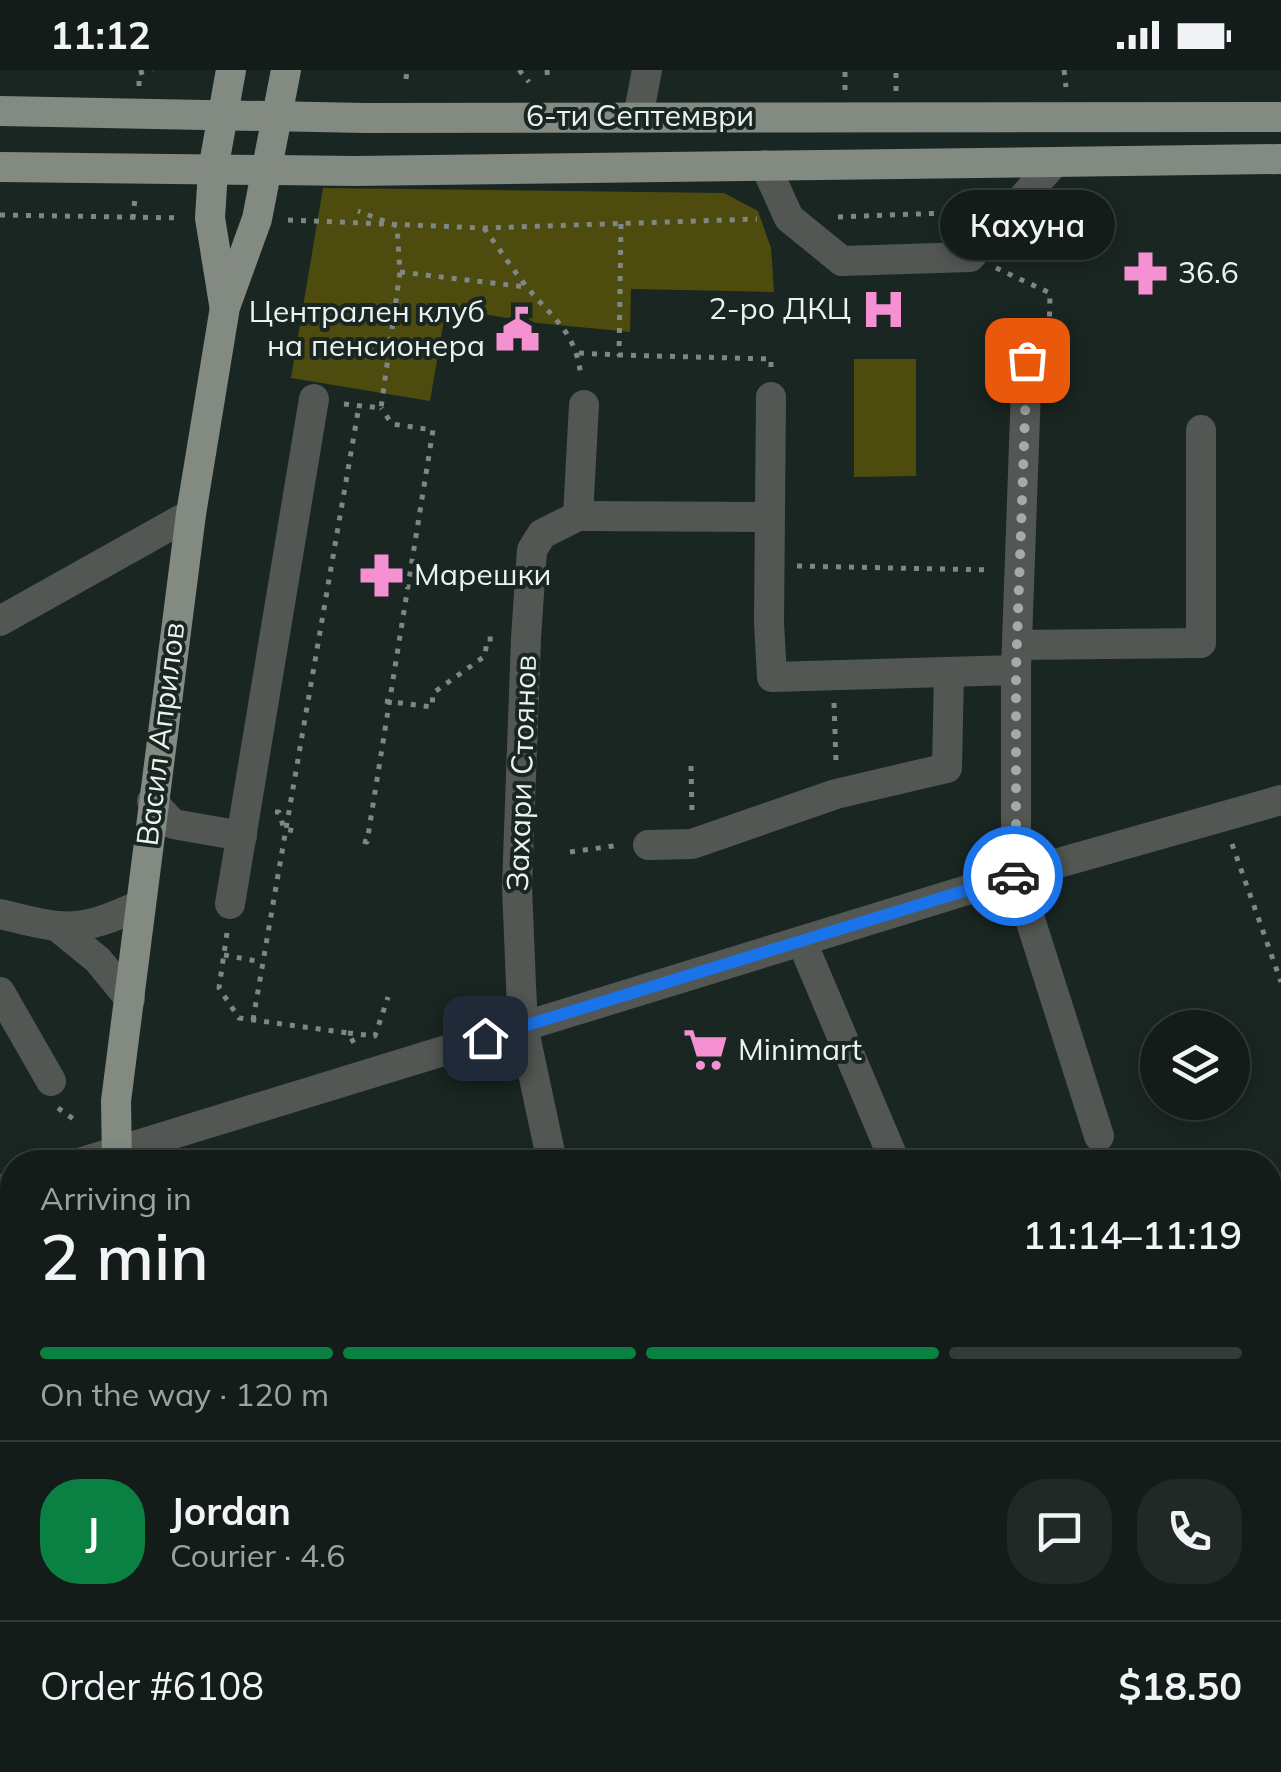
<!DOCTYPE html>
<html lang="en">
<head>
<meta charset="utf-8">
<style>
	body { margin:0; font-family:Mulish,sans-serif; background:#212927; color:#f1f3f6; height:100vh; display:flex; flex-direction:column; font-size:38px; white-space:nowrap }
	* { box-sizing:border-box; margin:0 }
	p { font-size:32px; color:#9da1a2 }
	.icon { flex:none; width:55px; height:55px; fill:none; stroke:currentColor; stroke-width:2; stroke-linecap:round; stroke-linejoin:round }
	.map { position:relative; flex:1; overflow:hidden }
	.drawer { position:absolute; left:0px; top:1080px; width:1282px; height:622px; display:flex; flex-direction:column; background:#141c1a; border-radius:40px 40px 0 0; box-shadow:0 5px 15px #0003,0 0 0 2px #333a39 }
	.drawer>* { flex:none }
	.fabs { position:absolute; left:1140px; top:940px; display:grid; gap:20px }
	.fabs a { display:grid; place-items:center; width:110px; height:110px; border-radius:50%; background:#141c1a; box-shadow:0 5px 15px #0003,0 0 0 2px #333a39; font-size:50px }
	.pin { position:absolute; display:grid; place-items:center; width:85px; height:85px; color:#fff; margin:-42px; border-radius:20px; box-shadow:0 5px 15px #0006 }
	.courier { position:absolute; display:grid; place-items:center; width:100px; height:100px; margin:-50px; border:8px solid #1a73e8; border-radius:50%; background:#fff; color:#222; box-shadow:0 2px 12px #0007 }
	.bubble { position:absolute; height:70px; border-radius:35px; background:#141c1a; box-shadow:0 5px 15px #0003,0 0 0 2px #333a39; font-size:32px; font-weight:600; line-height:70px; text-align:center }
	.headline em { font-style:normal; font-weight:600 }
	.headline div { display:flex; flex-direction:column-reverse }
	.headline { display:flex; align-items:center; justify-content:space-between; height:170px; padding:0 40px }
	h1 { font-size:65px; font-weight:600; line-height:75px }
	.bar { display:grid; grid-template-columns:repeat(4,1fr); gap:15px 10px; align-content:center; height:120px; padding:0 40px }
	.bar i { height:12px; border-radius:8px; background:#333a39 }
	.bar .current { background:#0b8043 }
	.bar p { grid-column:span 4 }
	.line { display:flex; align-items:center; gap:25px; padding:0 40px; border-top:2px solid #333a39 }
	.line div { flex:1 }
	.round { display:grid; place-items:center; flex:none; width:105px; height:105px; border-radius:40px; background:#212927 }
	.status { display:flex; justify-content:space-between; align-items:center; height:70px; padding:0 50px; background:#141c1a; direction:ltr }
	.status svg { height:28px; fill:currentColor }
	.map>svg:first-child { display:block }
	.green { fill:#4e4b0f }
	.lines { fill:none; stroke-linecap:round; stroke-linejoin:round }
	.path { stroke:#7e8784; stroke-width:5; stroke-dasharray:5 8; stroke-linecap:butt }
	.minor { stroke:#535753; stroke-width:30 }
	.major { stroke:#838a82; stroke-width:30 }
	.done { stroke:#a2aba7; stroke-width:10; stroke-dasharray:0 18 }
	.route { stroke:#1a73e8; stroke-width:12 }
	.labels { text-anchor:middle; stroke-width:8; stroke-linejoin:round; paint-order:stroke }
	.street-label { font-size:30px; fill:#ebf2ef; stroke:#1a2622 }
	.poi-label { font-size:30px; fill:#ebf2ef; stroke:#1a2622; text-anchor:start }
</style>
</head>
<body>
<div class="status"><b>11:12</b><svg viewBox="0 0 49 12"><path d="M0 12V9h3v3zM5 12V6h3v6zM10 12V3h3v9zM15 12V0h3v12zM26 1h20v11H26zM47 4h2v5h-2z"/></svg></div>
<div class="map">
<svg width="1281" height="1702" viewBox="0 0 1281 1702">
	<rect width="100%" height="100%" fill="#1a2622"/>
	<g class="green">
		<path d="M 323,118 L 724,123 L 758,141 L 771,178 L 774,222 L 631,219 L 630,262 L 537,253 L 446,238 L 430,331 L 291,308 Z"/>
		<path d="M 854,289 L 916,289 L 916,406 L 854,407 Z"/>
	</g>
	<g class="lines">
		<g class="path">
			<path d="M 519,0 L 529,12"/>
			<path d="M 547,0 L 548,13"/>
			<path d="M 1064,0 L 1066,17"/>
			<path d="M 406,9 L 407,0"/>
			<path d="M 139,16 L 139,3 L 152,0"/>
			<path d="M 845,20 L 845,0"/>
			<path d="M 896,21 L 896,0"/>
			<path d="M 1061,131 L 1095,124"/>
			<path d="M 0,145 L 182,148"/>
			<path d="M 838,147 L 971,142"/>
			<path d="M 133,149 L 135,127"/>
			<path d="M 288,150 L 484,158 L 757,149"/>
			<path d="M 621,154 L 619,285 L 771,289 L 771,298"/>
			<path d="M 484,158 C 498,177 511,197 526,216 C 553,249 576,261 581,307"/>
			<path d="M 996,198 L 1050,223 L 1049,272"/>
			<path d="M 400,202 L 526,217"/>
			<path d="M 579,283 L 619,285"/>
			<path d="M 344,334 L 381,338 L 400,202 L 397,156 L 358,141"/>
			<path d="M 797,496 L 991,500"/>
			<path d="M 385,631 L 432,637 L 433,623 L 485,586 L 487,569 L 498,569"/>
			<path d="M 834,633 L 836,692"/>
			<path d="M 691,696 L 692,743"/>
			<path d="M 275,742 L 279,742 L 284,759 L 295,761"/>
			<path d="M 363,771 L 367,772 L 433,360 L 392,354 L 381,338"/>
			<path d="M 1232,774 L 1281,912"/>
			<path d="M 570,782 L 620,775"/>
			<path d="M 227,863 L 219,918 L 239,948 L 348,963 L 357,978"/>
			<path d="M 224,885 L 262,892"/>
			<path d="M 253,950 L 359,336"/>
			<path d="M 348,963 L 375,966 L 388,927"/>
			<path d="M 58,1038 L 79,1053"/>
		</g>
		<g class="minor">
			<path d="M 638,47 L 647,0"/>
			<path d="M 765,95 L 789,148 L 842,191 L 970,187 L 1055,92"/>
			<path d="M 1027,290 L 1016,600 L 1016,805 L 1099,1066"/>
			<path d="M 771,327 L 769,552 L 772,607 L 1016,600"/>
			<path d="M 578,446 L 769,447"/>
			<path d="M 0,551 L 191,444"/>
			<path d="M 1017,575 L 1201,573 L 1201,360"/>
			<path d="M 152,731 L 173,754 L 242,766"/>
			<path d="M 648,775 L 692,774 L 836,724 L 947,698 L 949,602"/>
			<path d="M 230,834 L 314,329"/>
			<path d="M 0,844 C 66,860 77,864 140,835"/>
			<path d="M 60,859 L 98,890 L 130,929"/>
			<path d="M 802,872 L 895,1092"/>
			<path d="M 0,922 L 51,1011"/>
			<path d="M 82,1092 L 1016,805 L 1281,730"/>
			<path d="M 552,1092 L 523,956 L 521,915 L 517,816 L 526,568 L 532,480 L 542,464 L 578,446 L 584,335"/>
			<path d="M 0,1120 L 12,1116"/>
			<path d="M 1270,1220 L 1281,1217"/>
			<path d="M 12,1405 L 5,1456 L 12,1470"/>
			<path d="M 0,1592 L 12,1588"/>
			<path d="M 664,1690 L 666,1702"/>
			<path d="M 1027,1690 L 1028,1702"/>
			<path d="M 822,1702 L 839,1690"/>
		</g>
		<g class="major">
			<path d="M 0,41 L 366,48 L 1281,47"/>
			<path d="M 0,97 L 354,101 L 1281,89"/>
			<path d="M 224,234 L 210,148 L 213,100 L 231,0"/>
			<path d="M 117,1092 L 116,1031 L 191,444 L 225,237 L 257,149 L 286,0"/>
			<path d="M 250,1690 L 252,1702"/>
		</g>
	</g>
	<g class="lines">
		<path class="done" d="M 1013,806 L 1016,805 L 1016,600 L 1027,290"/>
		<path class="route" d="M 485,968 L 1013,806"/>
	</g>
	<defs>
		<symbol id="pharmacy-bare" viewBox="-9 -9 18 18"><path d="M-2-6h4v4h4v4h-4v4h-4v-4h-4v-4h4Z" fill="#f591d2" stroke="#1a2622" stroke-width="2.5" paint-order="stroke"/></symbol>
		<symbol id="hospital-bare" viewBox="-9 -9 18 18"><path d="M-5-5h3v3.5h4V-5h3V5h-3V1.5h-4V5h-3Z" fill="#f591d2" stroke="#1a2622" stroke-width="2.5" paint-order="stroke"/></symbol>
		<symbol id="civic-bare" viewBox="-9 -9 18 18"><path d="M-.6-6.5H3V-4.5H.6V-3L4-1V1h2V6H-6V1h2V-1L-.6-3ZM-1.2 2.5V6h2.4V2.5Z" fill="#f591d2" stroke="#1a2622" stroke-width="2.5" paint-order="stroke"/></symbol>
		<symbol id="supermarket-bare" viewBox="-9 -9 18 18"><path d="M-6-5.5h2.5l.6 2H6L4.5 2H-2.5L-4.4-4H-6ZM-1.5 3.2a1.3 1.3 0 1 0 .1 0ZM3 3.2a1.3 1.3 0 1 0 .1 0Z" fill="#f591d2" stroke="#1a2622" stroke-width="2.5" paint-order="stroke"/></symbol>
	</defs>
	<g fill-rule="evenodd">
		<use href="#pharmacy-bare" x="1114" y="172" width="63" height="63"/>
		<use href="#hospital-bare" x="852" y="208" width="63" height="63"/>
		<use href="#civic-bare" x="486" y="228" width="63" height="63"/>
		<use href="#pharmacy-bare" x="350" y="474" width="63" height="63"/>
		<use href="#supermarket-bare" x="674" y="948" width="63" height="63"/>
	</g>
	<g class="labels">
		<g class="street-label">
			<text x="640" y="56">6-ти Септември</text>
			<text transform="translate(161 664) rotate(-83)" y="10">Васил Априлов</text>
			<text transform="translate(522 703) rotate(-88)" y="10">Захари Стоянов</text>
		</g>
		<g class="poi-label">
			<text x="1178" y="213">36.6</text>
			<text x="851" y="249" text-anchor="end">2-ро ДКЦ</text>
			<text x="485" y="252" text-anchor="end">Централен клуб<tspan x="485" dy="34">на пенсионера</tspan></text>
			<text x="414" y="515">Марешки</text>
			<text x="738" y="990">Minimart</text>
		</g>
	</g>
</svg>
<div class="fabs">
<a><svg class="icon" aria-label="layers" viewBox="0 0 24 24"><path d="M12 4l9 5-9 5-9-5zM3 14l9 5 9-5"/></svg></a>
</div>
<div class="pin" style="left:1027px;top:290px;background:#ea580c"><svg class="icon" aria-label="bag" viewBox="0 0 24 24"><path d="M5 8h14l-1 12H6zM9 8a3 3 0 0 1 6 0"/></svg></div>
<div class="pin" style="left:485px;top:968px;background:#1f2937"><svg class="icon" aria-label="home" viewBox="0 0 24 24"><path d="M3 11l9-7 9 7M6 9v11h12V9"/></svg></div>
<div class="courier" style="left:1013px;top:806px"><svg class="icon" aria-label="car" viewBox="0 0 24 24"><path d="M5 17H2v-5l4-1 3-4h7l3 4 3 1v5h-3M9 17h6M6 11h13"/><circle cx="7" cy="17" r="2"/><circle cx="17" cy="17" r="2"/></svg></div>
<div class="bubble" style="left:940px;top:120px;width:175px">Кахуна</div>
<section class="drawer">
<div class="headline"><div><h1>2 min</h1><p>Arriving in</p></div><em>11:14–11:19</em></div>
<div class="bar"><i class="current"></i><i class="current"></i><i class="current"></i><i></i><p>On the way · 120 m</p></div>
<div class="line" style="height:180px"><b class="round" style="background:#0b8043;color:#fff">J</b><div><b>Jordan</b><p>Courier · 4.6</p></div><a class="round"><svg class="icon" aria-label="chat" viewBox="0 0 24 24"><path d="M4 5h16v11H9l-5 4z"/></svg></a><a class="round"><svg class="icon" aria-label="phone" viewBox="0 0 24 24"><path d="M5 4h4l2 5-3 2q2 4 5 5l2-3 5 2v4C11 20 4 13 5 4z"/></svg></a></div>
<div class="line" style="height:130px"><div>Order #6108</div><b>$18.50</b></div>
</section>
</div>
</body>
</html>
